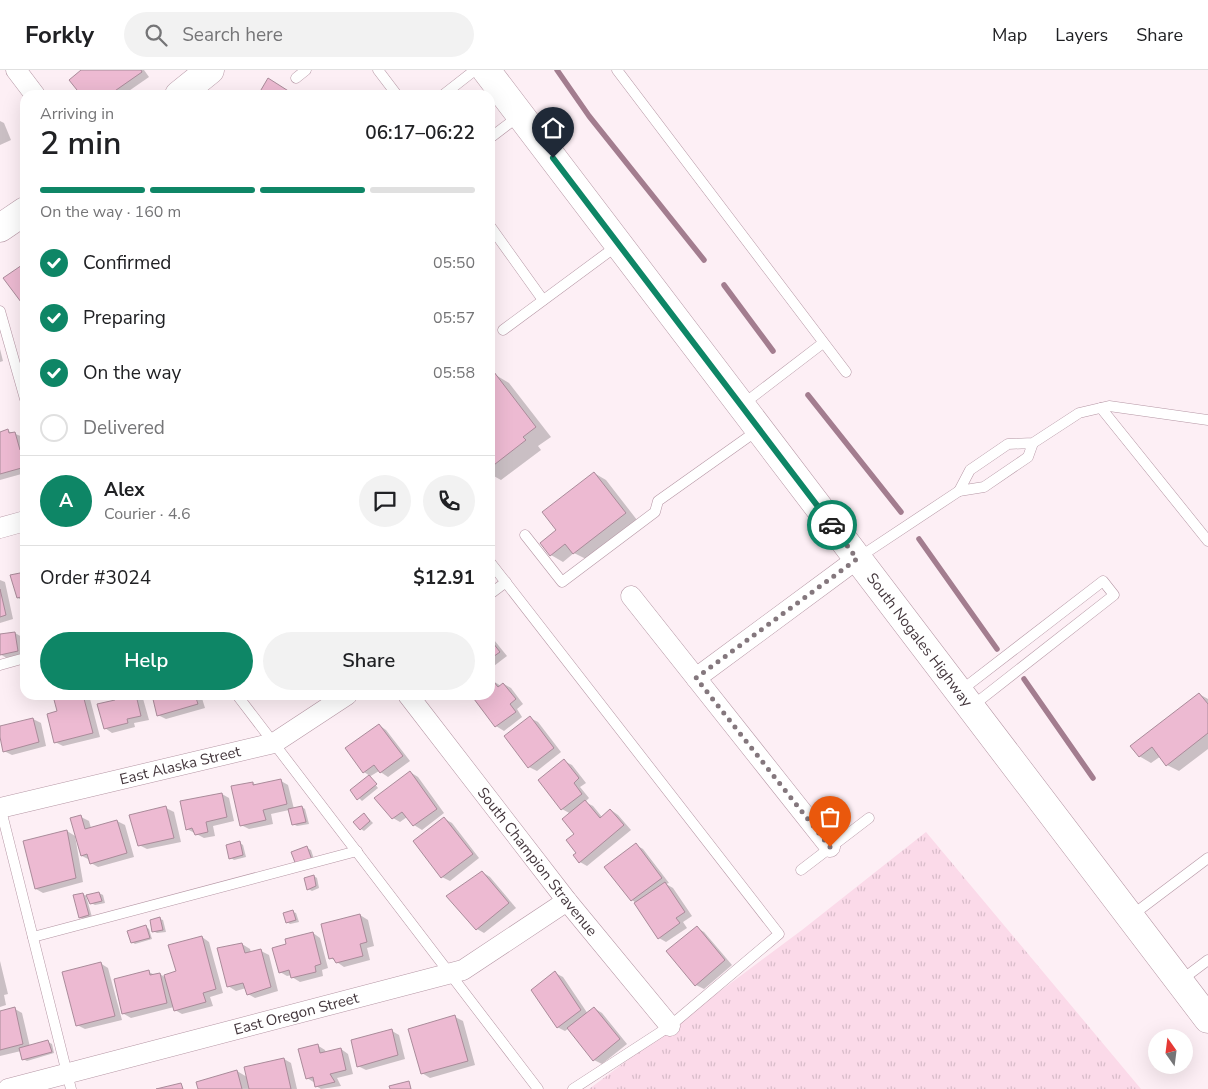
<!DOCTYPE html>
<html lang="en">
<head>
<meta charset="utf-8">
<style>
	body { margin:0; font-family:"Nunito Sans",sans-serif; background:#f2f2f2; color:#202124; height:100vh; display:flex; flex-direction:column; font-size:19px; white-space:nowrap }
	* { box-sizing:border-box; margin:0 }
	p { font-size:16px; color:#757577 }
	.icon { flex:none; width:28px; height:28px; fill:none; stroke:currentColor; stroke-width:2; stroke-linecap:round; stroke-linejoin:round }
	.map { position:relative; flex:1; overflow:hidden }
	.panel { position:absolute; left:20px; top:20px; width:475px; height:610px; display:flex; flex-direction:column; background:#fff; border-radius:15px; box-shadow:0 5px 20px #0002 }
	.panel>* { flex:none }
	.needle { width:32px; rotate:346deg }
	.tools { position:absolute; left:1148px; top:959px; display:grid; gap:10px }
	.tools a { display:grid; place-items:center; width:45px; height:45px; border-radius:50%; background:#fff; box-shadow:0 5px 20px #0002; font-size:25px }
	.pin { position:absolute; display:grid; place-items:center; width:42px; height:42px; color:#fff; margin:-51px -21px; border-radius:50% 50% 50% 0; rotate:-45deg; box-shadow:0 0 5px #0007 }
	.pin .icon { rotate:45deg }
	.courier { position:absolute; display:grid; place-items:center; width:50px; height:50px; margin:-25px; border:4px solid #0e8666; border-radius:50%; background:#fff; color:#222; box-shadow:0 1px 6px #0007 }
	.summary em { font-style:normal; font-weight:600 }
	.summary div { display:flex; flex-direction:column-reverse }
	.summary { display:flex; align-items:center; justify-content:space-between; height:85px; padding:0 20px }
	h1 { font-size:32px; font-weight:600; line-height:38px }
	.bar { display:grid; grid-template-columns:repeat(4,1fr); gap:8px 5px; align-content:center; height:60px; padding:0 20px }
	.bar i { height:6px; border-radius:4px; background:#e0e0e0 }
	.bar .on { background:#0e8666 }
	.bar p { grid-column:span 4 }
	.line { display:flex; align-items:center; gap:12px; padding:0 20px; border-top:1px solid #e0e0e0 }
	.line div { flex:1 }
	.round { display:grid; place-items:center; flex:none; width:52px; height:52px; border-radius:26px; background:#f2f2f2 }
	ol { padding:0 20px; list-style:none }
	li { display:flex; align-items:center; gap:15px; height:55px }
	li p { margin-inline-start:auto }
	li .icon { padding:5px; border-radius:50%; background:#0e8666; color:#fff; stroke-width:4 }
	li:last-child { color:#757577 }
	li i { width:28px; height:28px; border:2px solid #e0e0e0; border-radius:50% }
	.primary-button { display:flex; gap:10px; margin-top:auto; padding:10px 20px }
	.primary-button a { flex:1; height:58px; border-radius:30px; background:#0e8666; color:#fff; font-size:20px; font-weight:600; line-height:58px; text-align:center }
	.primary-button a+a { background:#f2f2f2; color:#202124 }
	header { display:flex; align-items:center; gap:30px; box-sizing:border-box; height:70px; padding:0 25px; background:#fff; border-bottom:1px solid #e0e0e0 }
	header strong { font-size:24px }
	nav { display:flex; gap:28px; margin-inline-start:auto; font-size:18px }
	.search { width:350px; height:45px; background:#f2f2f2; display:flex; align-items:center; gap:12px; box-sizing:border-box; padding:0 18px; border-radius:28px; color:#757577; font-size:19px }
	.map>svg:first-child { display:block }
	.park { fill:url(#park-tufts) }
	.shadow { fill:#0003 }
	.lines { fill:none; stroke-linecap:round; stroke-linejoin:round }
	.stream { stroke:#a37d8f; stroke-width:5.5 }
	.building { fill:#edbad2; stroke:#aa8b9a }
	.lane-casing { stroke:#b596a4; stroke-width:11 }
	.street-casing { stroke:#b596a4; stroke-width:21 }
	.secondary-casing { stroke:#b596a4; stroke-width:29 }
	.primary-casing { stroke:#b596a4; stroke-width:29 }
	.lane { stroke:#fff; stroke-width:10 }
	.street { stroke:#fff; stroke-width:20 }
	.secondary { stroke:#fff; stroke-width:28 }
	.primary { stroke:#fff; stroke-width:28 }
	.done { stroke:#84777d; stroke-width:5; stroke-dasharray:0 9 }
	.route { stroke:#0e8666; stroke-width:6 }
	.labels { text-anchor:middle; stroke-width:4; stroke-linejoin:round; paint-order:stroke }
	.street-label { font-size:15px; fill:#43363c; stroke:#fff }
</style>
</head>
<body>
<header>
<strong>Forkly</strong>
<div class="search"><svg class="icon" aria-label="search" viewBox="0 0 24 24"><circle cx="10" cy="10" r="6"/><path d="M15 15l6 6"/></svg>Search here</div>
<nav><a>Map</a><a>Layers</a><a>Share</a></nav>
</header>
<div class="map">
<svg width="1208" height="1019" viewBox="0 0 1208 1019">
	<defs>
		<pattern id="park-tufts" width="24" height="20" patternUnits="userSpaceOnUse" patternTransform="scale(1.25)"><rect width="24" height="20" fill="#fbdae9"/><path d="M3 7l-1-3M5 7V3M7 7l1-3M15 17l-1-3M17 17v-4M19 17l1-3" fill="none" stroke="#d8bcc9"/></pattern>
	</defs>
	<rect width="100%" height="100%" fill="#fdeff5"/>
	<path class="park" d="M 926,762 L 1141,1019 L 589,1019 L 802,860 Z"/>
	<g class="shadow">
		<path d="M 83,0 L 144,0 L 149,7 L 123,25 L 82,25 Z"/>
		<path d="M 0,51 L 4,53 L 11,70 L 0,75 Z"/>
		<path d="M 0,279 L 3,291 L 0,292 Z"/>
		<path d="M 494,304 L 509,313 L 551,367 L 538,376 L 541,380 L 501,410 L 490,404 L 490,306 Z"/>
		<path d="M 8,361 L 23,367 L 25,375 L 25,403 L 0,410 L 0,363 Z"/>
		<path d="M 594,403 L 606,410 L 637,450 L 586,489 L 574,483 L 563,492 L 551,485 Z"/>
		<path d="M 25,503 L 25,532 L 18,528 Z"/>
		<path d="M 0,510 L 5,512 L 13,549 L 0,553 Z"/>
		<path d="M 15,563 L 22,567 L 25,585 L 8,589 L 0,584 L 0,565 Z"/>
		<path d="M 490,565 L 507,586 L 490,599 Z"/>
		<path d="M 490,609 L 501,616 L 504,614 L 511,618 L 523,634 L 517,639 L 522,647 L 504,661 L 496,656 L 472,625 L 490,625 Z"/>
		<path d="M 1199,624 L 1208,629 L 1208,679 L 1179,701 L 1167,695 L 1161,686 L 1151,693 L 1139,686 Z"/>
		<path d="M 62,625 L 89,625 L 100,667 L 63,676 L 55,672 Z"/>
		<path d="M 117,625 L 142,625 L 149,650 L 134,653 L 135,657 L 112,663 L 105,658 Z"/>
		<path d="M 153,625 L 201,625 L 205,638 L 166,649 L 158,645 Z"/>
		<path d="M 530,648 L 538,652 L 561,682 L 537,701 L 529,697 Z"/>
		<path d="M 33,649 L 41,653 L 46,676 L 12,685 L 4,681 L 0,658 Z"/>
		<path d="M 379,655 L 386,660 L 410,691 L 388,707 L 379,701 L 369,707 L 378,718 L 362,731 L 351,720 L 370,706 L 364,702 Z"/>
		<path d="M 564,691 L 572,695 L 586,713 L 580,717 L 589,728 L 585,732 L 593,736 L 602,747 L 611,740 L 618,745 L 631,760 L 587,796 L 580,792 L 576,764 L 571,744 L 562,739 Z"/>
		<path d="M 410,702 L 418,707 L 444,743 L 422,760 L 414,755 L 407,747 L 400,752 L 393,748 Z"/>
		<path d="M 281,711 L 288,715 L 294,739 L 302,737 L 305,739 L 309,754 L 297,756 L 293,754 L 289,740 L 271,744 L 273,754 L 249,759 L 241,755 L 253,713 L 258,716 Z"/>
		<path d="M 222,724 L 229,728 L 234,751 L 213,756 L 215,766 L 204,768 L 187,759 Z"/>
		<path d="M 166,738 L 174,742 L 181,772 L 147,779 L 139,775 Z"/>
		<path d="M 364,744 L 373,753 L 364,761 L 361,759 Z"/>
		<path d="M 81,747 L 89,751 L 91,758 L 117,751 L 125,755 L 134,787 L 98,797 L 91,793 L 90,790 L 82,786 Z"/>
		<path d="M 445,749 L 452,753 L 479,788 L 450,811 L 442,807 Z"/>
		<path d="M 67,761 L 75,766 L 83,812 L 43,823 L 36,819 Z"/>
		<path d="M 240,773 L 243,775 L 246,787 L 234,790 L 231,788 Z"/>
		<path d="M 636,775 L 643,779 L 669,813 L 666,814 L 673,818 L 692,846 L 683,852 L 687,858 L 666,872 L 659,868 L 636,833 L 632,830 Z"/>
		<path d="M 307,778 L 311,780 L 315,792 L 293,783 Z"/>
		<path d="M 482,802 L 490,807 L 516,838 L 484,863 L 477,859 Z"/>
		<path d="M 314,806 L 317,808 L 319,818 L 312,821 L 308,819 Z"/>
		<path d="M 99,823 L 103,825 L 105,833 L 95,835 L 91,833 L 88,826 Z"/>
		<path d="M 83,824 L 86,826 L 92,847 L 84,849 L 80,847 Z"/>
		<path d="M 293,842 L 296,843 L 299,852 L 290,854 L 287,852 Z"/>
		<path d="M 360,845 L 368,850 L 374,876 L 367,878 L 370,890 L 344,897 L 331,888 Z"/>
		<path d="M 160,849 L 163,850 L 166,862 L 157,863 L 153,861 Z"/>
		<path d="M 146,857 L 149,859 L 152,869 L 135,874 L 132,872 Z"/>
		<path d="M 697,858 L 704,862 L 732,895 L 704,919 L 696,915 Z"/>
		<path d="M 313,863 L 320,868 L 328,898 L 322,900 L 323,906 L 300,912 L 292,907 L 292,905 L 287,906 L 280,902 L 287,875 Z"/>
		<path d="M 202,867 L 209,872 L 223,923 L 210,927 L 213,936 L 182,944 L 175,940 L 174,937 L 131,948 L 124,944 L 149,902 L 155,905 L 160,904 L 166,908 L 177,902 Z"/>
		<path d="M 242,874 L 250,879 L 251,883 L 261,881 L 269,885 L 278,921 L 255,928 L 248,924 L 246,918 L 236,921 L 228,916 Z"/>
		<path d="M 0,891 L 8,924 L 4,925 L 6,935 L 0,937 Z"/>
		<path d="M 100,893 L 108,898 L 122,950 L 85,959 L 77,955 Z"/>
		<path d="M 555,903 L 563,907 L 588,944 L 594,938 L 602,943 L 627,974 L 602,994 L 594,990 L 569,958 L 565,961 L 557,957 Z"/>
		<path d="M 15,939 L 22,943 L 30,977 L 48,972 L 52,974 L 54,983 L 27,991 L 23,989 L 21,981 L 0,986 L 0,942 Z"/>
		<path d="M 455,947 L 463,951 L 475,995 L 430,1008 L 422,1003 Z"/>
		<path d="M 392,961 L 399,965 L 405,989 L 366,1000 L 358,996 Z"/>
		<path d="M 317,975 L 325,980 L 326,983 L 341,979 L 348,984 L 353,1004 L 337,1008 L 341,1016 L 321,1019 L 316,1016 L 315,1013 L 307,1008 Z"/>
		<path d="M 284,989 L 291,993 L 297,1019 L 199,1019 L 237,1001 L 247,1007 Z"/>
	</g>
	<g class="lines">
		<g class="stream">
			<path d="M 557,0 L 589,46 L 704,190"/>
			<path d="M 724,215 L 773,281"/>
			<path d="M 808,325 L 901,442"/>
			<path d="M 919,469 L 997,579"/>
			<path d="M 1024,609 L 1093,708"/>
		</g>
	</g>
	<g class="building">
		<path d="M 81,0 L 141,0 L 142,2 L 109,25 L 81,25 L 69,10 Z"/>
		<path d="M 268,8 L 290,22 L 292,25 L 258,25 Z"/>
		<path d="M 25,193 L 25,229 L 21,232 L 3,208 Z"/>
		<path d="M 494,302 L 536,357 L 523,367 L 526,370 L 490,398 L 490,305 Z"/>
		<path d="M 8,359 L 9,363 L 15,362 L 20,380 L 25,378 L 25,397 L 0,404 L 0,362 Z"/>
		<path d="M 594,402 L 626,443 L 573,484 L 565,474 L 550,486 L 540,473 L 556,460 L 542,442 Z"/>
		<path d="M 25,502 L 25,526 L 17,528 L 10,505 Z"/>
		<path d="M 0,519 L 6,545 L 0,547 Z"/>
		<path d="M 15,562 L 18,581 L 0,585 L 0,564 Z"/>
		<path d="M 490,569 L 500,582 L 490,589 Z"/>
		<path d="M 490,607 L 498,617 L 503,613 L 516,629 L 510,634 L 516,642 L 495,657 L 471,625 L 490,625 Z"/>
		<path d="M 1199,623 L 1208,634 L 1208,663 L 1166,696 L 1152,677 L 1139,687 L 1130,676 Z"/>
		<path d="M 57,625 L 83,625 L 93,663 L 54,673 L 47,644 L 57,641 L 53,626 Z"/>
		<path d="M 114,625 L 136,625 L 141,646 L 127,649 L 128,653 L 104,659 L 97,634 L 115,630 Z"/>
		<path d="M 152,625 L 195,625 L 198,634 L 157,646 Z"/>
		<path d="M 530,646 L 554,678 L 528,698 L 504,666 Z"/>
		<path d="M 33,648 L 39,672 L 3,682 L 0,667 L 0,656 Z"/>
		<path d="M 379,654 L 403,686 L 380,703 L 374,695 L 363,703 L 345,678 Z"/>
		<path d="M 564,689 L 579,708 L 574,713 L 582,724 L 561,740 L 538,710 Z"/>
		<path d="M 410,701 L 437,739 L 413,756 L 402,742 L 392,749 L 374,728 Z"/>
		<path d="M 369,705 L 377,714 L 357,730 L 350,720 Z"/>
		<path d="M 281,709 L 287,734 L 263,740 L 266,750 L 240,756 L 231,716 L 253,712 L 253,715 Z"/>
		<path d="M 222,723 L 227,747 L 206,752 L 208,762 L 195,765 L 192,758 L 186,760 L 180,731 Z"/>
		<path d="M 585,730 L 600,748 L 610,739 L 624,755 L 579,793 L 573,785 L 576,783 L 566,770 L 574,764 L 562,749 Z"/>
		<path d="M 166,736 L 174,768 L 138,776 L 129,745 Z"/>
		<path d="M 302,736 L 306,752 L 292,755 L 288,739 Z"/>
		<path d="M 364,743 L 370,751 L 360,760 L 353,752 Z"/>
		<path d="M 81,745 L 85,759 L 117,750 L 127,783 L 90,794 L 87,784 L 81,786 L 70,748 Z"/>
		<path d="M 444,747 L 473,784 L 441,808 L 413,771 Z"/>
		<path d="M 67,760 L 76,808 L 35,819 L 23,771 Z"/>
		<path d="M 240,771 L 243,785 L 229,789 L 226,775 Z"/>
		<path d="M 636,773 L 662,808 L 631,831 L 604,797 Z"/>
		<path d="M 307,776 L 312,790 L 296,795 L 291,782 Z"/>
		<path d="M 482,801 L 509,833 L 476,860 L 446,826 Z"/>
		<path d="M 314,805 L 316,816 L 307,820 L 304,808 Z"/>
		<path d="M 665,812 L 685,842 L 676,848 L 680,853 L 658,869 L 634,833 Z"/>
		<path d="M 99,822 L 102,831 L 90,834 L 86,825 Z"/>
		<path d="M 83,823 L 89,845 L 79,848 L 73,825 Z"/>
		<path d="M 293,840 L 296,850 L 286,853 L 283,843 Z"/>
		<path d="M 360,844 L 367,872 L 360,874 L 363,886 L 336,893 L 333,888 L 329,889 L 321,854 Z"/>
		<path d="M 160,847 L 163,860 L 152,862 L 150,850 Z"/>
		<path d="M 146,855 L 150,868 L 131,873 L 127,861 Z"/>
		<path d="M 697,856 L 725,890 L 695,916 L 666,881 Z"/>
		<path d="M 313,862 L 321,894 L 315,896 L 316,902 L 291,908 L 289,900 L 279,903 L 272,878 L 286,874 L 285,869 Z"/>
		<path d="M 202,866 L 216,919 L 203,923 L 206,932 L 174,941 L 164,905 L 176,901 L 168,875 Z"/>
		<path d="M 242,873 L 245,883 L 261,879 L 271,917 L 247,925 L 243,913 L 227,917 L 217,878 Z"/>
		<path d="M 101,892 L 115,946 L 76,956 L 62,902 Z"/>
		<path d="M 149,900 L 150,905 L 160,903 L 167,933 L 122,944 L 114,909 Z"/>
		<path d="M 555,901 L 581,940 L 557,958 L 531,920 Z"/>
		<path d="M 15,937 L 23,974 L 0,980 L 0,941 Z"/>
		<path d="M 594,937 L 620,969 L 593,991 L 567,958 Z"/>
		<path d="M 455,945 L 468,991 L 421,1004 L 408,959 Z"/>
		<path d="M 392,959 L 398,985 L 357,997 L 351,970 Z"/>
		<path d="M 48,970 L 52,982 L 22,990 L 19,978 Z"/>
		<path d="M 318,974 L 320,983 L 341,978 L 346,1000 L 330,1004 L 335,1012 L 315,1017 L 313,1007 L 306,1009 L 298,979 Z"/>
		<path d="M 284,988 L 291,1019 L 249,1019 L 244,997 Z"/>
		<path d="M 237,1000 L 242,1019 L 198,1019 L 196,1012 Z"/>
		<path d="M 409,1011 L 411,1019 L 390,1019 L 389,1016 Z"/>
		<path d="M 181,1013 L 183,1019 L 156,1019 Z"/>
	</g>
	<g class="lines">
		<defs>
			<g id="lane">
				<path d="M 378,0 L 397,25"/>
				<path d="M 617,0 L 846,302"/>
				<path d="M 296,8 L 306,0"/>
				<path d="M 443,25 L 475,0"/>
				<path d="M 490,68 L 519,46"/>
				<path d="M 490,156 L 543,230"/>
				<path d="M 0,241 L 25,329"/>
				<path d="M 503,260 L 618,175"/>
				<path d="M 742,335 L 823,273"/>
				<path d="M 1101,338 L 1208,471"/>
				<path d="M 1033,373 L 1028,387 L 984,417 L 959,421 L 970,400 L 1008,374 L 1033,373 L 1079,343 L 1109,336 L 1208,350"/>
				<path d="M 525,465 L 562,512 L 655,442 L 658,431 L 758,360"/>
				<path d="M 858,488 L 959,421"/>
				<path d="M 490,492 L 779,864 L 670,956 L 573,1019"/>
				<path d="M 490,524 L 506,512"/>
				<path d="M 0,595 L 25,588"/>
				<path d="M 959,622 L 1103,511 L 1114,525 L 971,637"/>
				<path d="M 237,625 L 538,1019"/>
				<path d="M 0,736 L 71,1019"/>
				<path d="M 801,800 L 869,748"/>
				<path d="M 1131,846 L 1208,788"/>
				<path d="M 33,867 L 357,781"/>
				<path d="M 1180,911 L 1208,890"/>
			</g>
			<g id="street">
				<path d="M 16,0 L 35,25"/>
				<path d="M 0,458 L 25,451"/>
				<path d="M 631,526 L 696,608"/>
				<path id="s1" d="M 408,625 L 567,831 L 670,956"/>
				<path id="s2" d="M 0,738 L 274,673 L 347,625"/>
				<path d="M 830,777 L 696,608 L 857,489"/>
				<path id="s3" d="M 8,1019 L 463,900 L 567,831"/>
			</g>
			<g id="secondary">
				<path d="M 179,25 L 210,0"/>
				<path d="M 0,158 L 25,141"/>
			</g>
			<g id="primary">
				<path id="s4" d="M 486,0 L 1208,949"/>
			</g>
		</defs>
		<use href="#lane" class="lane-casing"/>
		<use href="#street" class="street-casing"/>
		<use href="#secondary" class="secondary-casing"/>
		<use href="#primary" class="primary-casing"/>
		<use href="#lane" class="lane"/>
		<use href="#street" class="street"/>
		<use href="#secondary" class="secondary"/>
		<use href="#primary" class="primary"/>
	</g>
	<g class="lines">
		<path class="done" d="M 830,777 L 696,608 L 857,489 L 832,455"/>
		<path class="route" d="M 553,88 L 832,455"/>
	</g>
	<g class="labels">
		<g class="street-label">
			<text dy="5" stroke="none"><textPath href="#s4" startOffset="716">South Nogales Highway</textPath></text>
			<text dy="5" stroke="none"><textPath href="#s2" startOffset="185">East Alaska Street</textPath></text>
			<text dy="5" stroke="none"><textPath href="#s1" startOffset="211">South Champion Stravenue</textPath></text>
			<text dy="5" stroke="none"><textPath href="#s3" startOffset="298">East Oregon Street</textPath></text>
		</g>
	</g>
</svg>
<div class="tools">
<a><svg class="needle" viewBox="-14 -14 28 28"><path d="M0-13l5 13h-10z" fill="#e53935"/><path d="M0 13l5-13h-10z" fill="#757577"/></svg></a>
</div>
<div class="pin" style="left:830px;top:777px;background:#ea580c"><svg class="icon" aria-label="bag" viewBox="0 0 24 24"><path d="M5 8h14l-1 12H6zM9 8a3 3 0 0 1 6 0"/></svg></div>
<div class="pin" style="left:553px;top:88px;background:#1f2937"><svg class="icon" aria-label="home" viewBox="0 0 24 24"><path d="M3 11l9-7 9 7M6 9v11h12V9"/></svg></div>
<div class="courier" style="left:832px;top:455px"><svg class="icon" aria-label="car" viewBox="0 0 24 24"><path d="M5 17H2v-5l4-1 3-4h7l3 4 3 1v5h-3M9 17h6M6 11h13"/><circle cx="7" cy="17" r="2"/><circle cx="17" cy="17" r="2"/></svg></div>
<section class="panel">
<div class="summary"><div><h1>2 min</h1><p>Arriving in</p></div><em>06:17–06:22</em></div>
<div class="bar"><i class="on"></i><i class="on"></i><i class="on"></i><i></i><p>On the way · 160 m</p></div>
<ol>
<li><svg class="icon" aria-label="check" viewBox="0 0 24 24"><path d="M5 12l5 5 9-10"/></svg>Confirmed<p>05:50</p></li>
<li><svg class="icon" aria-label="check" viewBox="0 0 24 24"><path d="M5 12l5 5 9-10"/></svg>Preparing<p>05:57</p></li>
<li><svg class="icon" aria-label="check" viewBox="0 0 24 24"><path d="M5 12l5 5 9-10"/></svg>On the way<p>05:58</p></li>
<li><i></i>Delivered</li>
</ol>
<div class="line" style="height:90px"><b class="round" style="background:#0e8666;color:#fff">A</b><div><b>Alex</b><p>Courier · 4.6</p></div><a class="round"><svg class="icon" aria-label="chat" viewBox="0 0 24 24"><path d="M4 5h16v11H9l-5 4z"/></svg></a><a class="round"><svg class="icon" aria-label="phone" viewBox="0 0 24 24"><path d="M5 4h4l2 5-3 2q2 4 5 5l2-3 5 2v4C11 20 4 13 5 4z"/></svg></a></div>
<div class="line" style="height:65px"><div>Order #3024</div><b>$12.91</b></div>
<div class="primary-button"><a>Help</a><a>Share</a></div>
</section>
</div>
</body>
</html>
